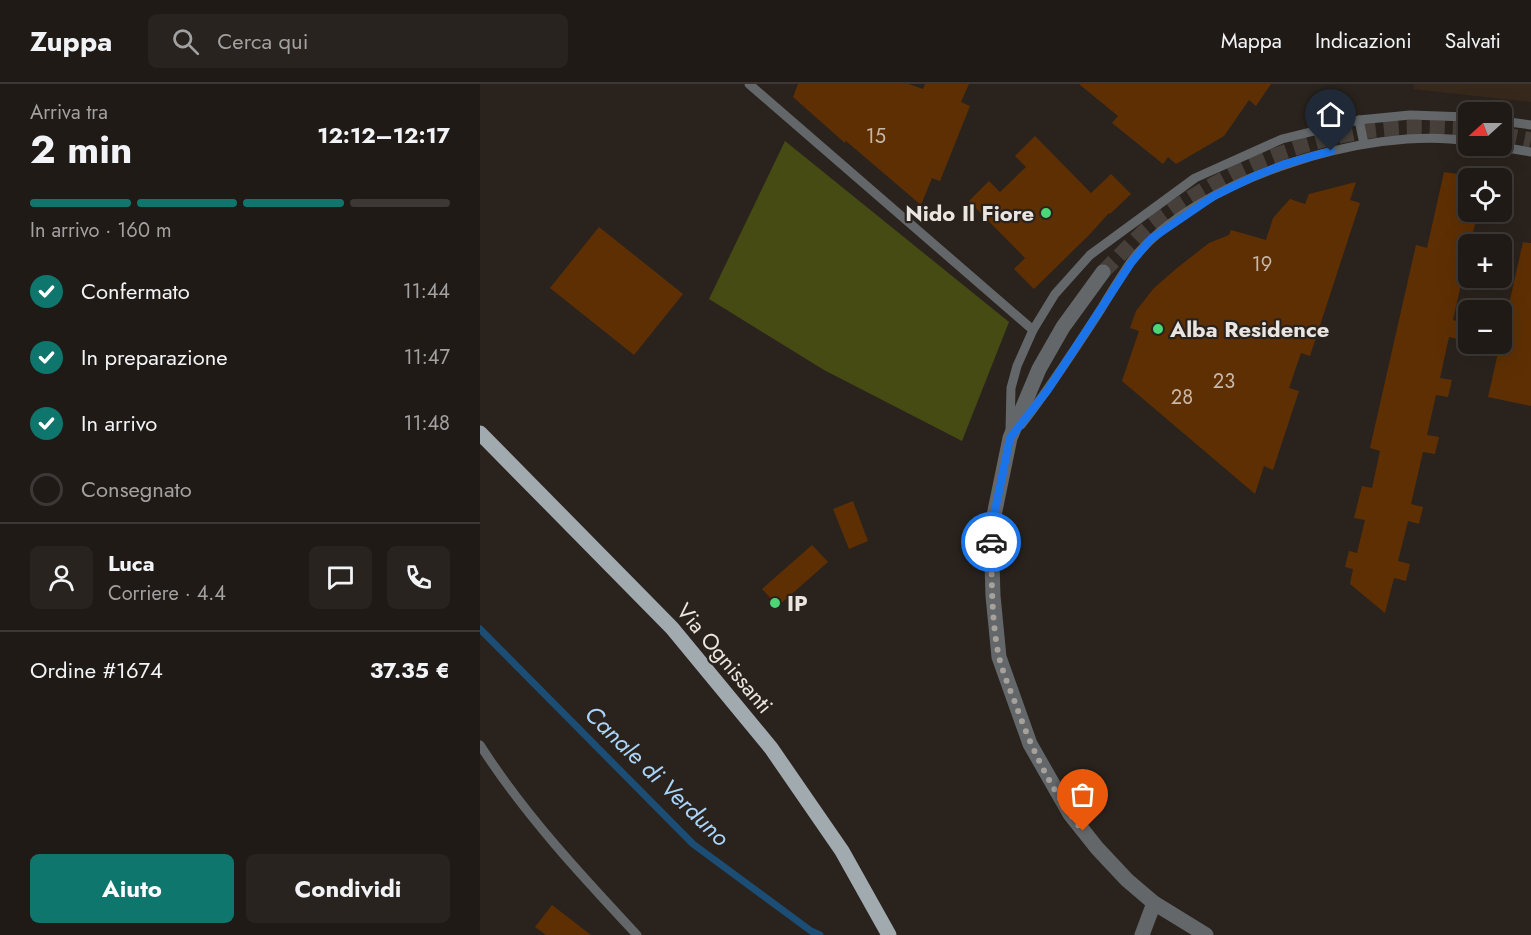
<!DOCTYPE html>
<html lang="it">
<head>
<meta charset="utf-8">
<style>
	body { margin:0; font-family:Jost,sans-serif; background:#28231f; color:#f1f3f6; height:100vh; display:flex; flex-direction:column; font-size:22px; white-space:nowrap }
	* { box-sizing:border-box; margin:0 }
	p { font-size:20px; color:#a2a1a1 }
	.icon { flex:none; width:33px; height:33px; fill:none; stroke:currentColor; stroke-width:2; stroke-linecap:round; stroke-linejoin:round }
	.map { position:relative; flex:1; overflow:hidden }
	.side { display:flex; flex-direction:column; background:#201a16; width:480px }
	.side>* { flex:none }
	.needle { width:39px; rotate:249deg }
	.fabs { position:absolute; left:978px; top:18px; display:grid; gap:12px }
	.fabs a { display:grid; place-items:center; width:54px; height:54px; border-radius:9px; background:#201a16; box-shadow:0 6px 24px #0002,0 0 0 2px #3d3835; font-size:30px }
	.pin { position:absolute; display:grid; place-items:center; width:51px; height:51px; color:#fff; margin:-62px -26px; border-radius:50% 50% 50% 0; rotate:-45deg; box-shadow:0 0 6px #0007 }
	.pin .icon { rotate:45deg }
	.courier { position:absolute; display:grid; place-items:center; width:60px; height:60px; margin:-30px; border:4px solid #1a73e8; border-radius:50%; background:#fff; color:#222; box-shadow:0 2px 8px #0007 }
	.headline em { font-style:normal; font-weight:700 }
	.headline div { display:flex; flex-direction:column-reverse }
	.headline { display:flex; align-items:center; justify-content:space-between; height:102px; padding:0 30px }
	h1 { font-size:39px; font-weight:700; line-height:45px }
	.bar { display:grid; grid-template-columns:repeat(4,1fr); gap:9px 6px; align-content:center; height:72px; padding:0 30px }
	.bar i { height:8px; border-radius:4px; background:#3d3835 }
	.bar .current { background:#0f766e }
	.bar p { grid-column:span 4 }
	.line { display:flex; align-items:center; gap:15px; padding:0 30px; border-top:2px solid #3d3835 }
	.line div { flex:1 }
	.round { display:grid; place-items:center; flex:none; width:63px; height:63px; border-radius:9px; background:#28231f }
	ol { padding:0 30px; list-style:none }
	li { display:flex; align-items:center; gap:18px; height:66px }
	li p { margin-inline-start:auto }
	li .icon { padding:6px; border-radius:50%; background:#0f766e; color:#fff; stroke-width:4 }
	li:last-child { color:#a2a1a1 }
	li i { width:33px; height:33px; border:3px solid #3d3835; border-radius:50% }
	.action { display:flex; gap:12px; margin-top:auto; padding:12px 30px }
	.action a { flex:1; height:69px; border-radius:9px; background:#0f766e; color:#fff; font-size:24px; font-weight:700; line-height:69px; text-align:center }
	.action a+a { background:#28231f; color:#f1f3f6 }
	header { display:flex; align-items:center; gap:36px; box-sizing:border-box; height:84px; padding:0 30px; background:#201a16; border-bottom:2px solid #3d3835 }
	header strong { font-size:28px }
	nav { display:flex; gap:33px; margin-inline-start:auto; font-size:21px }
	.search { width:420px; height:54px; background:#28231f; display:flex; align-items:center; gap:15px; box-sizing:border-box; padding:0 21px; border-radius:9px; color:#a2a1a1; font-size:22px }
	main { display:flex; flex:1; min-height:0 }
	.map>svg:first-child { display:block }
	.commercial { fill:#36291b }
	.green { fill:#464b14 }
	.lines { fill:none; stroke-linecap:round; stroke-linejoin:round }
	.stream { stroke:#1b4d75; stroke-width:7 }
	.building { fill:#5e2f03 }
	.street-tunnel { stroke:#47403a; stroke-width:15; stroke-dasharray:15 8; stroke-linecap:butt }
	.lane { stroke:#636769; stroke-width:9 }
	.street { stroke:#636769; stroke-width:15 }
	.primary { stroke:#a1aaaf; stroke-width:15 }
	.done { stroke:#a7a19c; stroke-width:6; stroke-dasharray:0 10.8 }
	.route { stroke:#1a73e8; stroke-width:8 }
	.poi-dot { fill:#4dd676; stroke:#2a231d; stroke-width:2 }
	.labels { text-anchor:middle; stroke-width:4.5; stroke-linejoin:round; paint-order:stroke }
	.number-label { font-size:20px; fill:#c7b8aa }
	.poi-label { font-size:22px; font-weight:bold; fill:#eae5e1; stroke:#2a231d; text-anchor:start }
	.street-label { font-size:22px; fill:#eae5e1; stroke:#2a231d }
	.water-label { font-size:24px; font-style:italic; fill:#aad4fa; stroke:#2a231d }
</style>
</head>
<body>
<header>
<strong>Zuppa</strong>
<div class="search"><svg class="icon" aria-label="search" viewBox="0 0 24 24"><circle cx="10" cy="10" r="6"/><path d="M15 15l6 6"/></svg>Cerca qui</div>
<nav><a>Mappa</a><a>Indicazioni</a><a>Salvati</a></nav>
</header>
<main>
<section class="side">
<div class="headline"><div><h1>2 min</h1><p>Arriva tra</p></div><em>12:12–12:17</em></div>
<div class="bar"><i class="current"></i><i class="current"></i><i class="current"></i><i></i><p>In arrivo · 160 m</p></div>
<ol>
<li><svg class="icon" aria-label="check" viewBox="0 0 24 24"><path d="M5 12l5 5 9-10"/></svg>Confermato<p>11:44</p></li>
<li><svg class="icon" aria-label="check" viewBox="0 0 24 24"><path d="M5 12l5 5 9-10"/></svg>In preparazione<p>11:47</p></li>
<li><svg class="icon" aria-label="check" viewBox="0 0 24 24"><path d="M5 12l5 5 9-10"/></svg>In arrivo<p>11:48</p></li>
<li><i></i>Consegnato</li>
</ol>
<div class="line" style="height:108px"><a class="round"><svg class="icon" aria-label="person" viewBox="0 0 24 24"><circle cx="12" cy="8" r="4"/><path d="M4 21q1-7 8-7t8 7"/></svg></a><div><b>Luca</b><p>Corriere · 4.4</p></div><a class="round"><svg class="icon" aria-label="chat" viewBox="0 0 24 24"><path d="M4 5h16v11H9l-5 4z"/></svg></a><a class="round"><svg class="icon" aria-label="phone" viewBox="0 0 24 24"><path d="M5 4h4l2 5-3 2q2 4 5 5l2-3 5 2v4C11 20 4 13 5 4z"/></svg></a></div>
<div class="line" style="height:78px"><div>Ordine #1674</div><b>37.35 €</b></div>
<div class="action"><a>Aiuto</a><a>Condividi</a></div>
</section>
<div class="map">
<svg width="1051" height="851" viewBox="0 0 1051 851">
	<rect width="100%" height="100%" fill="#2a231d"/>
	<path class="commercial" d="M 934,0 L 1051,0 L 1051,18 L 933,5 Z"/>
	<path class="green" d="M 305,57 L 529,238 L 482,357 L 344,286 L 229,215 Z"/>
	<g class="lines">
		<path class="stream" d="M 0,545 L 213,760 L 331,847 L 340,851"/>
	</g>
	<g class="building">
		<path d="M 318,0 L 429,0 L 443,5 L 445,0 L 489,0 L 481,18 L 490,22 L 460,97 L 452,94 L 441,121 L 366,57 L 365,59 L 313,13 Z"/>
		<path d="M 599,0 L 791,0 L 776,22 L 769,16 L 744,52 L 696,80 L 688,73 L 683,80 L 632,39 L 638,32 Z"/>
		<path d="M 555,52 L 611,109 L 631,90 L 651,110 L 630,130 L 629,129 L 610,150 L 554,205 L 534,185 L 545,174 L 489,117 L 509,97 L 520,108 L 546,83 L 535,72 Z"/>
		<path d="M 964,88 L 1006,94 L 988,94 L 988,128 L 998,128 L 990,160 L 988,160 L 988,198 L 982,196 L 973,236 L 985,239 L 981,256 L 969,253 L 960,294 L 972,296 L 968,313 L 956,311 L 947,351 L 959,353 L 955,370 L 943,368 L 931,420 L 943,423 L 939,440 L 928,437 L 918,477 L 930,480 L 926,497 L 914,494 L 905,529 L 870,500 L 873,485 L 865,483 L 869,467 L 877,469 L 885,436 L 874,434 L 882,402 L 892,404 L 900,367 L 890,364 L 936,161 L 947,164 Z"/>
		<path d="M 876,98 L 870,116 L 880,119 L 830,272 L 821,269 L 809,304 L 819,307 L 793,386 L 784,382 L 775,410 L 642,297 L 659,247 L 650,244 L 656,227 L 674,204 L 697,184 L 729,159 L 749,151 L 751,146 L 786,156 L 793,134 L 810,115 L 825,120 L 829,110 Z"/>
		<path d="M 119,143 L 203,210 L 154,271 L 70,204 Z"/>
		<path d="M 1043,158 L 1051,159 L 1051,322 L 1008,313 Z"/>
		<path d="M 373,417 L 388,457 L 369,465 L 353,425 Z"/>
		<path d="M 332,461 L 348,478 L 298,522 L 282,505 Z"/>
		<path d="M 72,821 L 111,851 L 66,851 L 55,843 Z"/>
	</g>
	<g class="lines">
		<g class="street-tunnel">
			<path d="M 1022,50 L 1051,56"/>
			<path d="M 623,188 C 638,173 653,157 669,143 C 736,90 821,53 906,45 C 934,42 961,44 988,45"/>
		</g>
		<g class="lane">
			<path d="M 269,0 L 553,246"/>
			<path d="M 879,36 L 930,31 L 988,33"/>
			<path d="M 1022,37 L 1051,41"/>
			<path d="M 1016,62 L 1051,68"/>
			<path d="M 541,341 C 570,304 595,265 621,225 C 630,210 640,194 650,179 C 712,96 888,41 988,57"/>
			<path d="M 530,346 L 531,304 L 537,282 L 553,246 L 575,210 L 610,171 L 715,94 L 802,55 L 879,36 L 884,60"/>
			<path d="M 0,661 C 45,731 101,791 157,851"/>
		</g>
		<g class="street">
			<path d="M 623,188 L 583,243 L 559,285 L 530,354 L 511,446 L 513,512 L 519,573 L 550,660 L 590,730 L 617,764 L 647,796 L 674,819 L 726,851"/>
			<path d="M 662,851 L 674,819"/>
		</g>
		<path class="primary" d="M 0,349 L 192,544 L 291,664 L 362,767 L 409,851"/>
	</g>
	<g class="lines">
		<path class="done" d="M 511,458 C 512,495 511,536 519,573 C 523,589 530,606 536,621 C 552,667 573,709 603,747"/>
		<path class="route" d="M 511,458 L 511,446 L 530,354 L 567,307 L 651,179 L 671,155 L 734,112 L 775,92 L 805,80 L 851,67"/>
	</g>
	<g class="poi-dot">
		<circle cx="566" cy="129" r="6"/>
		<circle cx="678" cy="245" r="6"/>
		<circle cx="295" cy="519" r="6"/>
	</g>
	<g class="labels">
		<g class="number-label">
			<text x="396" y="59">15</text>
			<text x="782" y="187">19</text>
			<text x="744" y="304">23</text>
			<text x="702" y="320">28</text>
		</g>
		<g class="poi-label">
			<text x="554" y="137" text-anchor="end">Nido Il Fiore</text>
			<text x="690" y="253">Alba Residence</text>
			<text x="307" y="527">IP</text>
		</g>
		<g class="street-label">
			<text transform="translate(245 574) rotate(50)" y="8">Via Ognissanti</text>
		</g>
		<g class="water-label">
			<text transform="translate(177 692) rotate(44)" y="8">Canale di Verduno</text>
		</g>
	</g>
</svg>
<div class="fabs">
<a><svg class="needle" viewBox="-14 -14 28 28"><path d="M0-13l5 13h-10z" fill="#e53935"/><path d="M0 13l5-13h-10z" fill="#a2a1a1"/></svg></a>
<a><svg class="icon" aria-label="locate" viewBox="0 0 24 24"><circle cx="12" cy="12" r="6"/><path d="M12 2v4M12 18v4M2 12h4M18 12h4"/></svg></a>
<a>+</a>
<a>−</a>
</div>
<div class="pin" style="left:603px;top:747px;background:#ea580c"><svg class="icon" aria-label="bag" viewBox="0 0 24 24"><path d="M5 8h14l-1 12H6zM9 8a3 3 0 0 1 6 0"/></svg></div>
<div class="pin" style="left:851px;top:67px;background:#1f2937"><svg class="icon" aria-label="home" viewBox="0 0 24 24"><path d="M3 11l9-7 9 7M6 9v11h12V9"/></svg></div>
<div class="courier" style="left:511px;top:458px"><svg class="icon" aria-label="car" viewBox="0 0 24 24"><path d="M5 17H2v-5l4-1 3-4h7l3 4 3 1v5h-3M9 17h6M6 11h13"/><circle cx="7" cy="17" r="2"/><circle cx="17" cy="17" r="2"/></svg></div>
</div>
</main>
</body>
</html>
